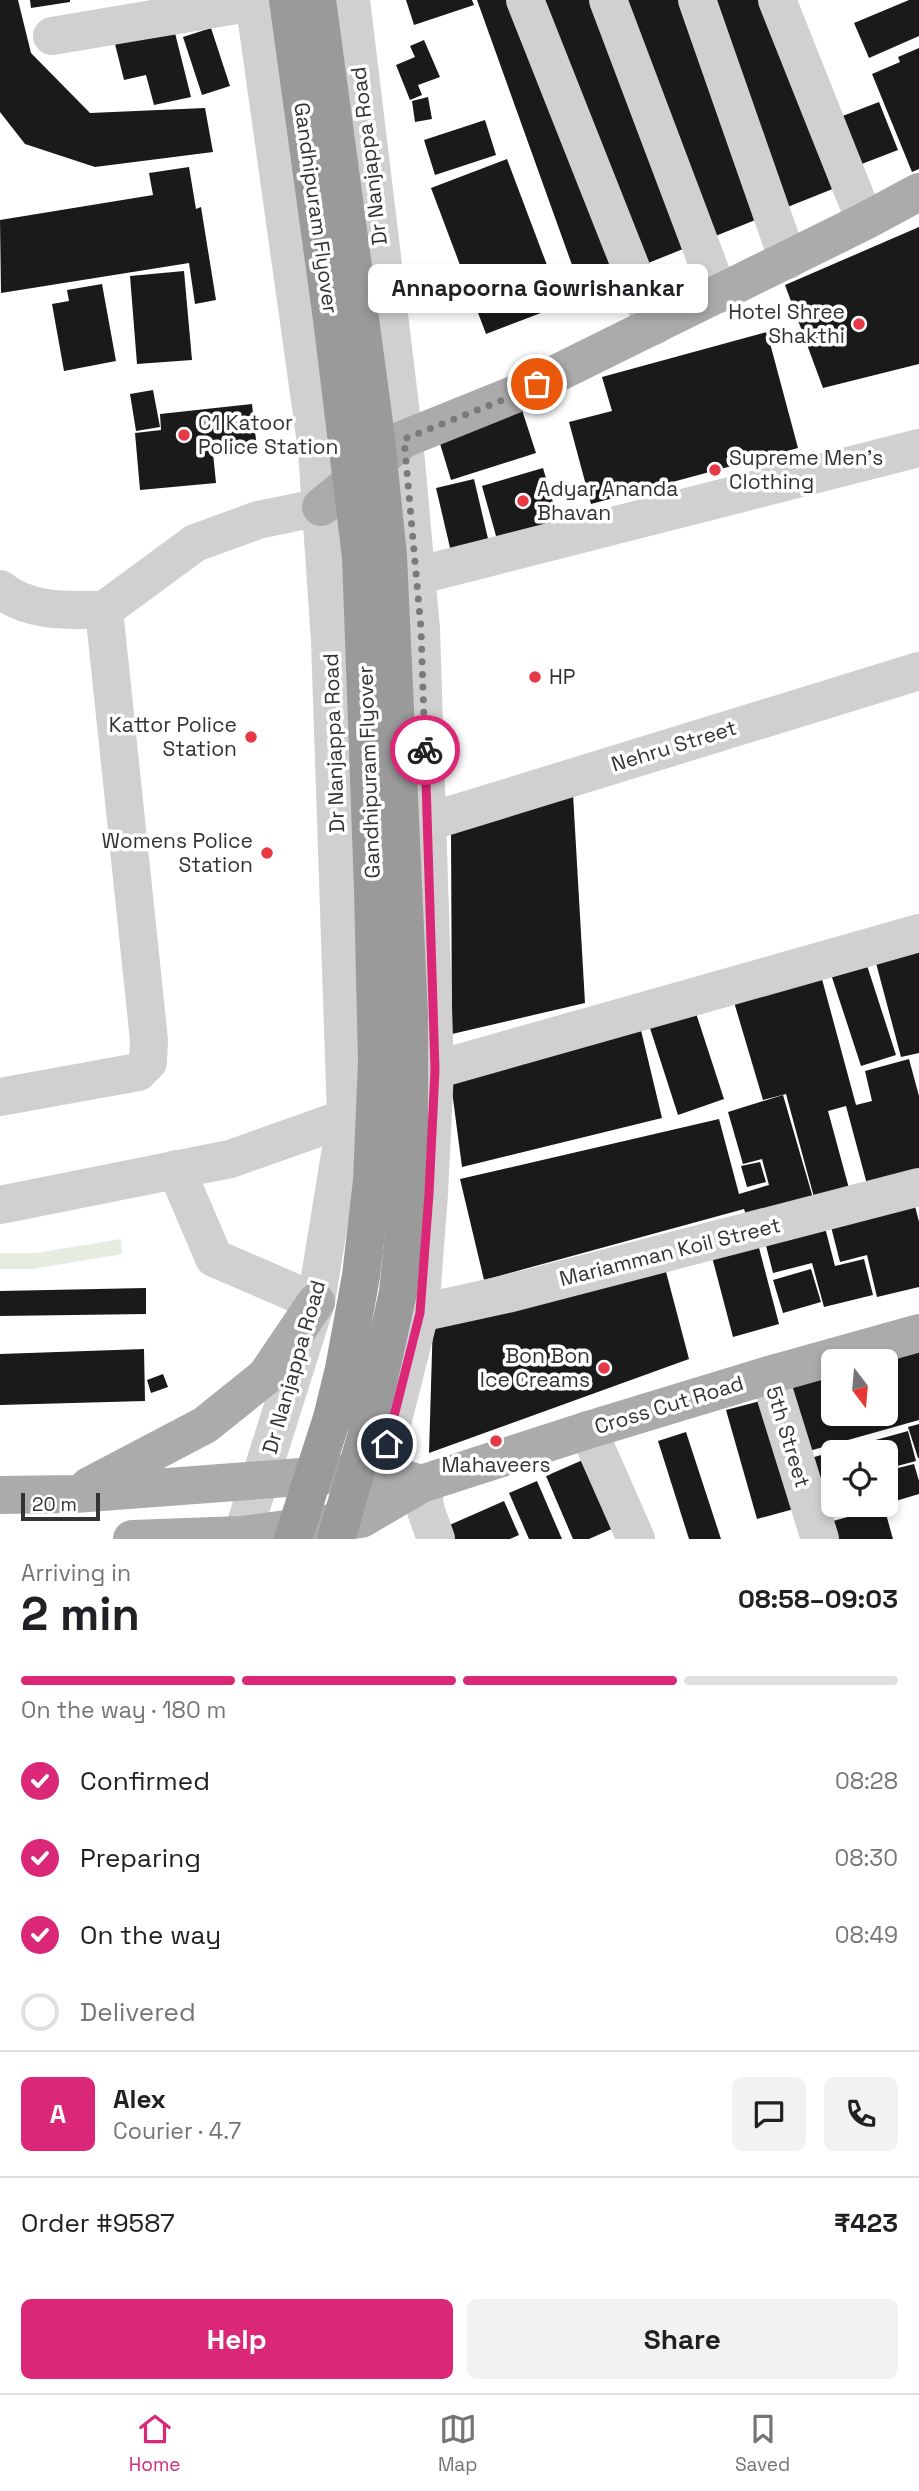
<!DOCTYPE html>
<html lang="en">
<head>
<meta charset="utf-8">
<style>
	body { margin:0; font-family:"Space Grotesk",sans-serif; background:#f2f2f2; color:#202124; height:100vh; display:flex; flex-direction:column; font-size:26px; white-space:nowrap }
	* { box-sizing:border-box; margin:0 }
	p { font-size:23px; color:#757577 }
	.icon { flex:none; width:38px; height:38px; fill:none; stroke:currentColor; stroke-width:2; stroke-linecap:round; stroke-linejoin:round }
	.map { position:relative; height:1539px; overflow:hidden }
	.sheet { display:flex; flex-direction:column; background:#fff; flex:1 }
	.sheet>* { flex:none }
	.needle { width:46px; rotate:164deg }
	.tools { position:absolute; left:821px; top:1349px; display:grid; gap:14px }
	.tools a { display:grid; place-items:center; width:77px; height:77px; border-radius:10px; background:#fff; box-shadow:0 4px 10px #0003; font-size:35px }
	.scale { position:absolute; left:21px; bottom:18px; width:79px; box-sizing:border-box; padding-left:7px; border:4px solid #333; border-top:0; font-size:19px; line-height:24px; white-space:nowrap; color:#333; -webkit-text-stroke:5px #fff; paint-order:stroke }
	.pin { position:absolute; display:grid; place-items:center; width:60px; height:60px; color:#fff; margin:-30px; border:4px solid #fff; border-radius:50%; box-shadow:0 2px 7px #0007 }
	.courier { position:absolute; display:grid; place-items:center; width:70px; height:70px; margin:-35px; border:5px solid #db2777; border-radius:50%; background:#fff; color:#222; box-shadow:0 2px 9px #0007 }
	.bubble { position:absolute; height:49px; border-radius:10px; background:#fff; box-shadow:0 4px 10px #0003; font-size:23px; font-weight:800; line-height:49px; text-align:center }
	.summary em { font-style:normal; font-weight:800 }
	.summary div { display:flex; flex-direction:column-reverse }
	.summary { display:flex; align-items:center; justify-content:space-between; height:119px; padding:0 21px }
	h1 { font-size:46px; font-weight:800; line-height:52px }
	.bar { display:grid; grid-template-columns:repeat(4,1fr); gap:10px 7px; align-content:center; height:84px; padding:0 21px }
	.bar i { height:9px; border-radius:5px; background:#e0e0e0 }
	.bar .on { background:#db2777 }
	.bar p { grid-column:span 4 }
	.line { display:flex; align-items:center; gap:18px; padding:0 21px; border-top:2px solid #e0e0e0 }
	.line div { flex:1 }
	.round { display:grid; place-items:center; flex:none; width:74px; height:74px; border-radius:10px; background:#f2f2f2 }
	ol { padding:0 21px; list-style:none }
	li { display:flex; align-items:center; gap:21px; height:77px }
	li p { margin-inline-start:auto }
	li .icon { padding:7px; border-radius:50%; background:#db2777; color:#fff; stroke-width:4 }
	li:last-child { color:#757577 }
	li i { width:38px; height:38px; border:4px solid #e0e0e0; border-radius:50% }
	.button { display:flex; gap:14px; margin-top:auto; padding:14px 21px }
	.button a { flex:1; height:80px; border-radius:10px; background:#db2777; color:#fff; font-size:28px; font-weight:800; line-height:80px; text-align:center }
	.button a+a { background:#f2f2f2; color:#202124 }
	.dock { display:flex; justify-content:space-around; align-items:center; height:98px; border-top:2px solid #e0e0e0; background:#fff; font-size:19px; color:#757577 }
	.dock a { display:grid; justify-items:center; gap:4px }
	.dock .on { color:#db2777 }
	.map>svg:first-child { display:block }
	.green { fill:#e6ecdf }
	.building { fill:#1a1a1a }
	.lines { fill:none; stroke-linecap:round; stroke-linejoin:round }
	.minor { stroke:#d0d0d0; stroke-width:38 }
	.major { stroke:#ababab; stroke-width:38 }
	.highway-bridge { stroke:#9a9a9a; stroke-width:38 }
	.done { stroke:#7a7a7a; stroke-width:7; stroke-dasharray:0 12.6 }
	.route { stroke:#db2777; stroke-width:9 }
	.poi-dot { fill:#e63946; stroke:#fff; stroke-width:2.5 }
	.labels { text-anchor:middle; stroke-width:7; stroke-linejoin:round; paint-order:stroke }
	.street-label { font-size:21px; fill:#333; stroke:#fff }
	.poi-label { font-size:21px; fill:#333; stroke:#fff; text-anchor:end }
</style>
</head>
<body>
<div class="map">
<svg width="919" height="1539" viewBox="0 0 919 1539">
	<rect width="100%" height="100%" fill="#fff"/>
	<path class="green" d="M 121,1239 L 122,1254 L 32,1269 L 0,1269 L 0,1253 L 36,1253 Z"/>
	<g class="building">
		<path d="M 0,0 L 18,0 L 31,53 L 90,113 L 205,108 L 213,152 L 95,167 L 25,144 L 0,112 Z"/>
		<path d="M 30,0 L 70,0 L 70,2 L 31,8 Z"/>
		<path d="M 406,0 L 472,0 L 474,5 L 414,25 Z"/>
		<path d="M 477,0 L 792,0 L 860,178 L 581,290 Z"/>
		<path d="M 909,0 L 919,0 L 919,36 L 869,58 L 854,23 Z"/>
		<path d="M 173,25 L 191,97 L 154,105 L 146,75 L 124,80 L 114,40 Z"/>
		<path d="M 211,28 L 230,86 L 202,95 L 183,37 Z"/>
		<path d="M 424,40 L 440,77 L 418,85 L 422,95 L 410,100 L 396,65 L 415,57 L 410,46 Z"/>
		<path d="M 919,48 L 919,169 L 912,172 L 872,74 L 900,62 L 898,57 Z"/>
		<path d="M 428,97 L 432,119 L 415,122 L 412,101 Z"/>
		<path d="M 879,102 L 898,150 L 859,165 L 840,117 Z"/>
		<path d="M 485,120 L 496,155 L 435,175 L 424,140 Z"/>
		<path d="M 507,159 L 562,305 L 486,334 L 431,188 Z"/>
		<path d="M 189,167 L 196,209 L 201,207 L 216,300 L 195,304 L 189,263 L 1,293 L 0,220 L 153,195 L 149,173 Z"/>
		<path d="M 919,227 L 919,364 L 823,388 L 785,285 Z"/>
		<path d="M 184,271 L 192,360 L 137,364 L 130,276 Z"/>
		<path d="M 102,284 L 116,361 L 64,371 L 52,304 L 69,301 L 67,290 Z"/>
		<path d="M 767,332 L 798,448 L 591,504 L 569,422 L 612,411 L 602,377 Z"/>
		<path d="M 153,390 L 160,427 L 136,431 L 130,394 Z"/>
		<path d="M 252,404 L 257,449 L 213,453 L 216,483 L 140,490 L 135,433 L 161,430 L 160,414 Z"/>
		<path d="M 522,410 L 536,453 L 451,480 L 438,437 Z"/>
		<path d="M 543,468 L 560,526 L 498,543 L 482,486 Z"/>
		<path d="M 474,479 L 489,543 L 451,552 L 436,488 Z"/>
		<path d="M 573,794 L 585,1003 L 452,1034 L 451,832 Z"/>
		<path d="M 919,935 L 919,1053 L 901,1057 L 872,948 Z"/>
		<path d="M 862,950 L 896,1055 L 861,1066 L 827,962 Z"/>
		<path d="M 819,968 L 856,1105 L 872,1101 L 865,1071 L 909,1059 L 919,1096 L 919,1174 L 868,1188 L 846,1106 L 828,1111 L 850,1192 L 815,1201 L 786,1094 L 763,1100 L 731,992 Z"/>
		<path d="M 694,1007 L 724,1099 L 678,1115 L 648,1022 Z"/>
		<path d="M 640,1026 L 662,1118 L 462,1167 L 450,1076 Z"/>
		<path d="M 783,1095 L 813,1198 L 747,1218 L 744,1209 L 484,1280 L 460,1179 L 719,1119 L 739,1194 L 769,1185 L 762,1159 L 743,1164 L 728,1112 Z"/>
		<path d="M 760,1162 L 766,1182 L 747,1187 L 741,1166 Z"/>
		<path d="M 912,1194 L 919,1222 L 919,1287 L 877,1297 L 867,1255 L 840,1262 L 828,1215 Z"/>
		<path d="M 822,1216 L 835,1266 L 864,1259 L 873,1295 L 824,1307 L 812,1263 L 773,1273 L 762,1230 Z"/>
		<path d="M 758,1244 L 779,1324 L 733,1337 L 712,1257 Z"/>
		<path d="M 665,1268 L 689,1359 L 429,1453 L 433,1319 Z"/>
		<path d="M 811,1269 L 821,1302 L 783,1313 L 773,1280 Z"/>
		<path d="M 146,1288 L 146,1314 L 0,1316 L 0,1291 Z"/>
		<path d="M 144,1349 L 145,1401 L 0,1405 L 0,1354 Z"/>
		<path d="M 919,1352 L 919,1420 L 809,1451 L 791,1388 L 833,1376 L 833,1414 L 886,1414 L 886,1361 Z"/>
		<path d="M 163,1374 L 168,1387 L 151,1393 L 147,1380 Z"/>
		<path d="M 764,1400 L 794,1509 L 757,1519 L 726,1410 Z"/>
		<path d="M 919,1424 L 919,1458 L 918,1458 L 908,1427 Z"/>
		<path d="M 908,1431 L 916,1461 L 886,1469 L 886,1452 L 833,1452 L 833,1505 L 827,1485 L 815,1488 L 807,1459 Z"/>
		<path d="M 686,1432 L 721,1539 L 689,1539 L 658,1441 Z"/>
		<path d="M 585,1459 L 614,1528 L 589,1539 L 573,1539 L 546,1476 Z"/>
		<path d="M 914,1464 L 919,1481 L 919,1494 L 889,1503 L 886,1489 L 886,1471 Z"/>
		<path d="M 537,1481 L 562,1539 L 529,1539 L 509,1493 Z"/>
		<path d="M 504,1501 L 519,1535 L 510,1539 L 450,1539 L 445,1527 Z"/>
		<path d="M 832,1505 L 868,1505 L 868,1506 L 835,1515 Z"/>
		<path d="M 884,1507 L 893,1539 L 838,1539 L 833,1521 Z"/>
	</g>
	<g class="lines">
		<g class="minor">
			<path d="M 351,0 L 404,439 L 421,629 L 435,1070 L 429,1194 L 420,1313 L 380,1471 L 368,1502"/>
			<path d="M 525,0 L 654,326"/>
			<path d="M 608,0 L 719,294"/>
			<path d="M 697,0 L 788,260"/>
			<path d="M 777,0 L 865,221"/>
			<path d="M 52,36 L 254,2"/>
			<path d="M 416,576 L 919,448"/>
			<path d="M 0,589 C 29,613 69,610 104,610"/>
			<path d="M 428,822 L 919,671"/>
			<path d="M 435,1070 L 919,933"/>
			<path d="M 0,1097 L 138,1072 L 148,1062 L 149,1040 L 104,610 L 195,543 L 258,520 L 321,507"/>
			<path d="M 176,1169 L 214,1258 L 316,1302"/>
			<path d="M 0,1205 L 230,1159 L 346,1118"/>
			<path d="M 420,1313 L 507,1294 L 919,1187"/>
			<path d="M 769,1375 L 820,1539"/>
			<path d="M 588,1430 L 636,1539"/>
			<path d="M 421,1484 L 426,1511 L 436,1539"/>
			<path d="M 241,1539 L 316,1302 L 346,1118 L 330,641 L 317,450 L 254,0"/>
		</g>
		<g class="major">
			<path d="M 321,507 L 404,439 L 513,395 L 865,221 L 919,192"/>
			<path d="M 89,1486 L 205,1425 L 266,1376 L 316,1302"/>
			<path d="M 0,1495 L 75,1494 L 380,1471 L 421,1484"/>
			<path d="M 132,1539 L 242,1535 L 361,1519 L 421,1484 L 588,1430 L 769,1375 L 919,1333"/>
		</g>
		<g class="highway-bridge">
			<path d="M 288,0 L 332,319 L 361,557 L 373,889 L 377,1063 L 372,1181 L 361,1276 L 344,1369 L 332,1418 L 293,1539"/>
			<path d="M 317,0 L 375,430 L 388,556 L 409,1016 L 409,1182 L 398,1292 L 366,1437 L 336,1539"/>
		</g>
	</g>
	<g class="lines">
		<path class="done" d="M 425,750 L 421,629 L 404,439 L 513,396 L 537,384"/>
		<path class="route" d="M 387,1444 L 420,1313 L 429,1194 L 435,1070 L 425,750"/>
	</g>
	<g class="poi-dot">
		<circle cx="859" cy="324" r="7"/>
		<circle cx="184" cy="435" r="7"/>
		<circle cx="715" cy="470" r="7"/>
		<circle cx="523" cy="501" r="7"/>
		<circle cx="535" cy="677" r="7"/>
		<circle cx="251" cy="737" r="7"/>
		<circle cx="267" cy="853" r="7"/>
		<circle cx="604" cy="1368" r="7"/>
		<circle cx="496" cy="1441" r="7"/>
	</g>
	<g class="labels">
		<g class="street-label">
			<text transform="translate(369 156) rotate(-97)" y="7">Dr Nanjappa Road</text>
			<text transform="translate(316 208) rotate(82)" y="7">Gandhipuram Flyover</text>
			<text transform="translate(334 743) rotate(-92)" y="7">Dr Nanjappa Road</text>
			<text transform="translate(674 746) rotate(-17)" y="7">Nehru Street</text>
			<text transform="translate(369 772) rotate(-92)" y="7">Gandhipuram Flyover</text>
			<text transform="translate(670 1252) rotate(-14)" y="7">Mariamman Koil Street</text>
			<text transform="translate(294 1367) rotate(-74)" y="7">Dr Nanjappa Road</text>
			<text transform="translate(669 1405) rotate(-17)" y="7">Cross Cut Road</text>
			<text transform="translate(788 1437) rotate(73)" y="7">5th Street</text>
		</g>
		<g class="poi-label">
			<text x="845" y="319">Hotel Shree<tspan x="845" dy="24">Shakthi</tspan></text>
			<text x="198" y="430" text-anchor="start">C1 Katoor<tspan x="198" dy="24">Police Station</tspan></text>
			<text x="729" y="465" text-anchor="start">Supreme Men's<tspan x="729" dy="24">Clothing</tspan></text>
			<text x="537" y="496" text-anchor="start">Adyar Ananda<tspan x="537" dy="24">Bhavan</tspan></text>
			<text x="549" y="684" text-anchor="start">HP</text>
			<text x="237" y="732">Kattor Police<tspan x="237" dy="24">Station</tspan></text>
			<text x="253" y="848">Womens Police<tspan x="253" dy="24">Station</tspan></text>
			<text x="590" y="1363">Bon Bon<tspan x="590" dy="24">Ice Creams</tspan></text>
			<text x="496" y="1472" text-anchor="middle">Mahaveers</text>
		</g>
	</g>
</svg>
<div class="tools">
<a><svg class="needle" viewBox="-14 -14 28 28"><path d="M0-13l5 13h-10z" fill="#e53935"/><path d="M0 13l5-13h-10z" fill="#757577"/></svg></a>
<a><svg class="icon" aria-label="locate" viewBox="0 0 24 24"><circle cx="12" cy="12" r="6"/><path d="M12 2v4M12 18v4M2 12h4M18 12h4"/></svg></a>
</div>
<div class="scale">20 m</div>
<div class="pin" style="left:537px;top:384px;background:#ea580c"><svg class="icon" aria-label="bag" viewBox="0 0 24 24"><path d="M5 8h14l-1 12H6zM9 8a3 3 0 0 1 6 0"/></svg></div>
<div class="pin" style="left:387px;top:1444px;background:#1f2937"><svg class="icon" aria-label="home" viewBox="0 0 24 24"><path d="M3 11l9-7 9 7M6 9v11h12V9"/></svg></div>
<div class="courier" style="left:425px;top:750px"><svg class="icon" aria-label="bike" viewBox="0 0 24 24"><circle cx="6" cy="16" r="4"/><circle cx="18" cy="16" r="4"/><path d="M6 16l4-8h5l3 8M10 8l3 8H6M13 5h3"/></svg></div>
<div class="bubble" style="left:368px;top:264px;width:340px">Annapoorna Gowrishankar</div>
</div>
<section class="sheet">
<div class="summary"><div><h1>2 min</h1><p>Arriving in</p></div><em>08:58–09:03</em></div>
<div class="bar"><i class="on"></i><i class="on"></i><i class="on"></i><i></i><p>On the way · 180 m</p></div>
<ol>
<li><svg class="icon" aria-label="check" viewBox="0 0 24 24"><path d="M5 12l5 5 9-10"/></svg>Confirmed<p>08:28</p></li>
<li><svg class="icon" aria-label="check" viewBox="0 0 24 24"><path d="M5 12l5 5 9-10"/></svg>Preparing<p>08:30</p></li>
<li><svg class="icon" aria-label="check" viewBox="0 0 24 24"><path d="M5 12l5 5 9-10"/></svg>On the way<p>08:49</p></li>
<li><i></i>Delivered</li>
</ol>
<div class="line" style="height:126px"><b class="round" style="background:#db2777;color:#fff">A</b><div><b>Alex</b><p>Courier · 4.7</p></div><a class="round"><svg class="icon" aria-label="chat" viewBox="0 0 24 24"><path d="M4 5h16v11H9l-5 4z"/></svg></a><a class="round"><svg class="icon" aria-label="phone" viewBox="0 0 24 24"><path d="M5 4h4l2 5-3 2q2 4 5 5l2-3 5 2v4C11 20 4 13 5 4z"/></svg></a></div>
<div class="line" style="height:91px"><div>Order #9587</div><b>₹423</b></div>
<div class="button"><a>Help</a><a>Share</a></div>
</section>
<nav class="dock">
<a class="on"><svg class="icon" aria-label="home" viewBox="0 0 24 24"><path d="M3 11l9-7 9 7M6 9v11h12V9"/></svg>Home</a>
<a><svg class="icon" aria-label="map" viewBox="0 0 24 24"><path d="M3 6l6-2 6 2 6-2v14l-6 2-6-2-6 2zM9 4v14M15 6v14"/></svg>Map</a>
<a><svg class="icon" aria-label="saved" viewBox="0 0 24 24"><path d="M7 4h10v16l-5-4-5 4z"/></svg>Saved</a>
</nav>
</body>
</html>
